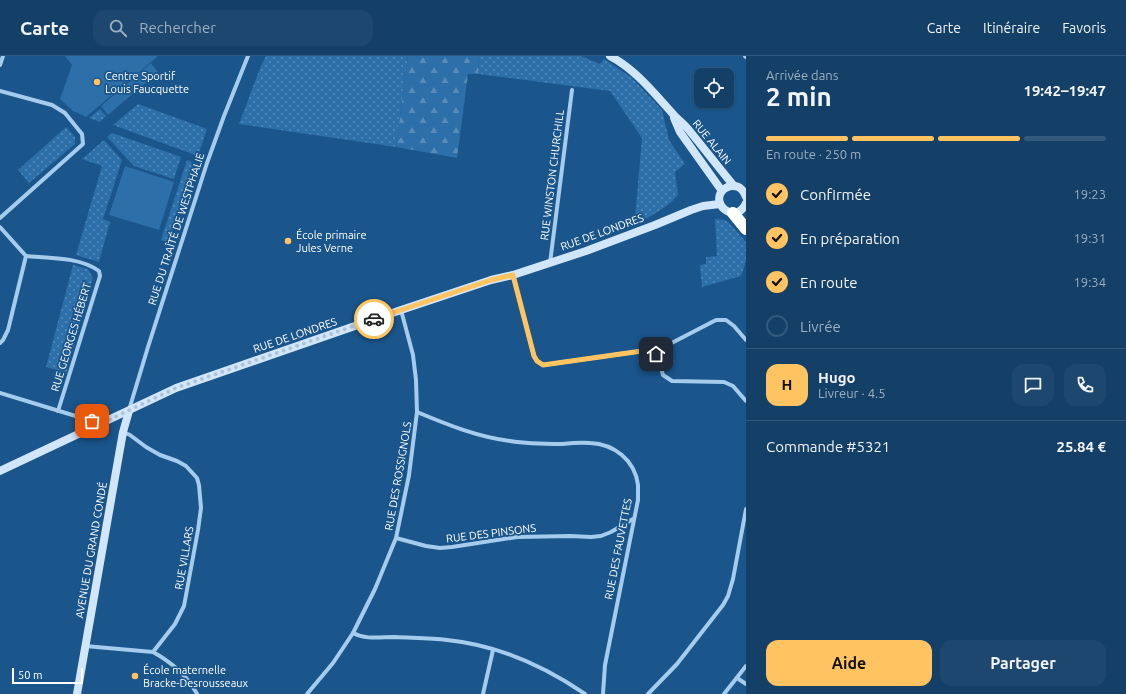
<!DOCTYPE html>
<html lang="fr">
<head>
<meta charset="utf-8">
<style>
	body { margin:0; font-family:Ubuntu,sans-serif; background:#1d476e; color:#f1f3f6; height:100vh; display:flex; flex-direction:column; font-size:15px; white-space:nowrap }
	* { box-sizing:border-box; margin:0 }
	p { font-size:13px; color:#9dafc0 }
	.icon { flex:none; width:22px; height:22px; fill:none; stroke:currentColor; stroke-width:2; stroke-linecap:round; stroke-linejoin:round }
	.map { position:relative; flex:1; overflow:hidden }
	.details { display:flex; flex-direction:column; background:#144068; width:380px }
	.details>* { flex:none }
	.buttons { position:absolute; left:694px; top:12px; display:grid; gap:8px }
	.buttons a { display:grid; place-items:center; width:40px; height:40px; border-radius:8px; background:#144068; box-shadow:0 1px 3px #0004,0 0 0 1px #33597c; font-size:20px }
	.scale { position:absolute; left:12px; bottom:10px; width:71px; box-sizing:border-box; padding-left:4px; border:2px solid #fff; border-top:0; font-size:11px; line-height:14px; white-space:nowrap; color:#fff; -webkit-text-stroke:3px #1a558b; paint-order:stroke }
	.pin { position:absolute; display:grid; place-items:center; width:34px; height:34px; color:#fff; margin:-17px; border-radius:8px; box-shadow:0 2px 6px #0006 }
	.courier { position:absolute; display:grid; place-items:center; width:40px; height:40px; margin:-20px; border:3px solid #ffc461; border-radius:50%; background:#fff; color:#222; box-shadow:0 1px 5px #0007 }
	.headline em { font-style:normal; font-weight:700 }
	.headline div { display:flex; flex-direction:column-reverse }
	.headline { display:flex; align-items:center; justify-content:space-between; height:68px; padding:0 20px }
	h1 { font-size:26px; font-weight:700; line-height:30px }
	.bar { display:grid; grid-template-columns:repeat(4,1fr); gap:6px 4px; align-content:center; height:48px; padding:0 20px }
	.bar i { height:5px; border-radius:3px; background:#33597c }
	.bar .selected { background:#ffc461 }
	.bar p { grid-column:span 4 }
	.line { display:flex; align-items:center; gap:10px; padding:0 20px; border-top:1px solid #33597c }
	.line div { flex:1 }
	.round { display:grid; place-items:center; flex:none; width:42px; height:42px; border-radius:12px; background:#1d476e }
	ol { padding:0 20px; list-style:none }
	li { display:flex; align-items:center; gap:12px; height:44px }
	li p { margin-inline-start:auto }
	li .icon { padding:4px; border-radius:50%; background:#ffc461; color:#111; stroke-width:4 }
	li:last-child { color:#9dafc0 }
	li i { width:22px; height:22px; border:2px solid #33597c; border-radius:50% }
	.primary-button { display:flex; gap:8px; margin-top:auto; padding:8px 20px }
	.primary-button a { flex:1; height:46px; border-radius:12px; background:#ffc461; color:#111; font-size:16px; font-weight:700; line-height:46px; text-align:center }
	.primary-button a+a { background:#1d476e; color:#f1f3f6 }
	header { display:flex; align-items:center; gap:24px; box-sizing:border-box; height:56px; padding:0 20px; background:#144068; border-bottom:1px solid #33597c }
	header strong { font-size:19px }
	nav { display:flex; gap:22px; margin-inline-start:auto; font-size:14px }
	.search { width:280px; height:36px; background:#1d476e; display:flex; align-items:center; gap:10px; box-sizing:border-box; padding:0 14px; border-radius:12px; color:#9dafc0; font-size:15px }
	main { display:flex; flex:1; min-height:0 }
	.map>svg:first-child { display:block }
	.grass { fill:url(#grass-dots) }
	.forest { fill:url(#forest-firs) }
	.garden { fill:#2d6fa9 }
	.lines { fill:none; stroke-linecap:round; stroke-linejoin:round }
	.street { stroke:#a5cced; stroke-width:4 }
	.secondary { stroke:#d1e6f9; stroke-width:8 }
	.highway { stroke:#fff; stroke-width:12 }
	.done { stroke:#afc4d6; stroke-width:4; stroke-dasharray:0 7.2 }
	.route { stroke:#ffc461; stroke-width:5 }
	.poi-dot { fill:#ffc461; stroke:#1a558b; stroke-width:1.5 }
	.labels { text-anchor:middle; stroke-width:3.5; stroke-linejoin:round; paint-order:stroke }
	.poi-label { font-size:11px; fill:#fff; stroke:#1a558b; text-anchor:start }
	.street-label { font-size:11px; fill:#fff; stroke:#1a558b }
</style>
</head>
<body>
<header>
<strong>Carte</strong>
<div class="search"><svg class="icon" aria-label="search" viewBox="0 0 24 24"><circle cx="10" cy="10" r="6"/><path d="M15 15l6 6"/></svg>Rechercher</div>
<nav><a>Carte</a><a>Itinéraire</a><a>Favoris</a></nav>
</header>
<main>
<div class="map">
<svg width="746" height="638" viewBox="0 0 746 638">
	<defs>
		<pattern id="grass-dots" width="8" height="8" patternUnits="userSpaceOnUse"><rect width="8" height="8" fill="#2d6fa9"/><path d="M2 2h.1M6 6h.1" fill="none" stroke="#578cba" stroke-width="1.8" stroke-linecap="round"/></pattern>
		<pattern id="forest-firs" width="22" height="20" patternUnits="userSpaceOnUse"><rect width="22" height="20" fill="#2d6fa9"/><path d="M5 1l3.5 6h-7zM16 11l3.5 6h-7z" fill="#578cba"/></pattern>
	</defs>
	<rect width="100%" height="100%" fill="#1a558b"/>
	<g class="grass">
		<path d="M 266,0 L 408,0 L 396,91 L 239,68 L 260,12 Z"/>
		<path d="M 479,0 L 581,0 L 600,8 L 604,3 L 632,22 L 662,54 L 669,84 L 685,108 L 675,116 L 678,139 C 668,151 654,158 641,166 L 635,162 L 642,82 L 610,35 L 478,18 Z"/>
		<path d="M 138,48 L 207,73 L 198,100 L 113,69 Z"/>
		<path d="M 100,53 L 106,60 L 100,66 L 89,62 Z"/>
		<path d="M 66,71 L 75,81 L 75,88 L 29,127 L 18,114 Z"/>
		<path d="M 112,77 L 181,101 L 174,123 L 134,110 L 107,81 Z"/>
		<path d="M 104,84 L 122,104 L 103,163 L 110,166 L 99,206 L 76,199 L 102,110 L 82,103 Z"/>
		<path d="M 187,104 L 195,107 L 169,187 L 161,184 Z"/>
		<path d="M 715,163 L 725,164 L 730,168 L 746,186 L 746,205 L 741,220 L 702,231 L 700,209 L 706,208 L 706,201 L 717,200 Z"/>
		<path d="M 73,209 L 88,213 L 93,222 L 66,318 L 62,319 L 60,315 L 46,311 Z"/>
	</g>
	<path class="forest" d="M 408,0 L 479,0 L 478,18 L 468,18 L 457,102 L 396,91 Z"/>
	<g class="garden">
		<path d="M 65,0 L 158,0 L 86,61 L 73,55 L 60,43 L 72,9 Z"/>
		<path d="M 151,7 L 158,16 L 108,59 L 101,50 Z"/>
		<path d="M 125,110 L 174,126 L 159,174 L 109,159 Z"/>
	</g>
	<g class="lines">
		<g class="street">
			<path d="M 745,0 L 746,1"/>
			<path d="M 0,9 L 3,0"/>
			<path d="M 0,35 L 52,49 L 65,57 L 82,78 L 83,88 L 0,162"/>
			<path d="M 0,171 L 26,200 L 8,274 L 3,284 L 0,287"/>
			<path d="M 26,200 C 49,202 80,201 99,215 L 100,220 L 58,355"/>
			<path d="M 550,207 L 572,34"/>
			<path d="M 513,219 L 534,300 L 537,305 L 543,309 L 649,294 L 657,298 L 663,319 L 672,325 L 724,326 L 733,330 L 746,345"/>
			<path d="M 657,298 L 662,292 L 716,264 L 726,264 L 734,270 L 746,284"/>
			<path d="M 0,337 L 92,365 L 95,370"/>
			<path d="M 129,354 L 148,291 L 207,107 L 224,60 L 248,0"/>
			<path d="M 417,356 C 448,369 478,381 510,385 C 528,388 545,388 562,388 C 571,387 580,386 590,387 C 614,388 635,404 638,429 C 638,434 638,439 638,444 L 605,609 L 603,638"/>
			<path d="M 396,482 L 426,490 L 440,492 L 452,491 L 517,481 L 570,480 L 591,481 L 601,480 L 611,476 L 633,463"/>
			<path d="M 353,577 C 366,584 380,581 395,581 C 412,582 430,582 447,584 C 497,589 544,610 585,638"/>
			<path d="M 85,590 L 153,596 L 175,568 L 184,550 L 198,474 L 201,452 L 199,429 L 197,422 L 186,410 L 177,405 L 160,399 L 146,391 L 130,379 L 123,376"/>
			<path d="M 153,596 C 171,606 187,619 197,638"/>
			<path d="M 737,622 L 746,628"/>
			<path d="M 307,638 L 333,607 L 353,577 L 375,533 L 396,482 L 409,419 L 417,356 L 416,324 L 413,299 L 401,254"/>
			<path d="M 483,638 L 493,594"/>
			<path d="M 648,638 L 677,608 L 723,549 L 728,540 L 733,523 L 746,453"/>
			<path d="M 724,638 L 746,610"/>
		</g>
		<g class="secondary">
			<path d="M 610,0 C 636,14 653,36 673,58 C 677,63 683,67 688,73 C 703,91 718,111 734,130"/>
			<path d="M 674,62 L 680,76 L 722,135"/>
			<path d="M 746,141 C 744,135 741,131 735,130 C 731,129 727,131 724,133 C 708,147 736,170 746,147"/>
			<path d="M 0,415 L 176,332 L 401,254 L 491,224 L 513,219 L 586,195 L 655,169 L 691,154 L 703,150 L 720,148"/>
			<path d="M 77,638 L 123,376 L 129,355"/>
		</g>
		<path class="highway" d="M 733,157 L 746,173"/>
	</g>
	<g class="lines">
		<path class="done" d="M 92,365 L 96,370 L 176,332 L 374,263"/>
		<path class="route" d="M 374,263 L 491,224 L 513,219 L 534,300 L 537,305 L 543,309 L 649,294 L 656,298"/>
	</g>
	<g class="poi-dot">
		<circle cx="97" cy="26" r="4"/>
		<circle cx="288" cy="185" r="4"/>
		<circle cx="135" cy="620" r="4"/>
	</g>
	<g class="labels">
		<g class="poi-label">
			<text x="105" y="24">Centre Sportif<tspan x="105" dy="13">Louis Faucquette</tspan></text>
			<text x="296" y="183">École primaire<tspan x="296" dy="13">Jules Verne</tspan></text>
			<text x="143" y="618">École maternelle<tspan x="143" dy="13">Bracke-Desrousseaux</tspan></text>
		</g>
		<g class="street-label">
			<text transform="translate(712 86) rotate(51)" y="4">RUE ALAIN</text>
			<text transform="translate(552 119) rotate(-83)" y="4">RUE WINSTON CHURCHILL</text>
			<text transform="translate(176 173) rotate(-72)" y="4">RUE DU TRAÎTÉ DE WESTPHALIE</text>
			<text transform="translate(602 176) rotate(-20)" y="4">RUE DE LONDRES</text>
			<text transform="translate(295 279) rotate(-19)" y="4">RUE DE LONDRES</text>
			<text transform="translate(71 281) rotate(-73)" y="4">RUE GEORGES HÉBERT</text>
			<text transform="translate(398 420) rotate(-80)" y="4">RUE DES ROSSIGNOLS</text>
			<text transform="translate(491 477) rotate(-7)" y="4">RUE DES PINSONS</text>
			<text transform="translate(618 493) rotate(-79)" y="4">RUE DES FAUVETTES</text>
			<text transform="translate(91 494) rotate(-80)" y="4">AVENUE DU GRAND CONDÉ</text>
			<text transform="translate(184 502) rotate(-80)" y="4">RUE VILLARS</text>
		</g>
	</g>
</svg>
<div class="buttons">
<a><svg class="icon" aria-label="locate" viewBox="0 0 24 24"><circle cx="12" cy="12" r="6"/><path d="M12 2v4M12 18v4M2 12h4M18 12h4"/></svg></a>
</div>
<div class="scale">50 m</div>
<div class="pin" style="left:92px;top:365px;background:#ea580c"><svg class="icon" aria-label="bag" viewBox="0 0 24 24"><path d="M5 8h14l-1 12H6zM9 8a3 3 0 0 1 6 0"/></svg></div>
<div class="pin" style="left:656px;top:298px;background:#1f2937"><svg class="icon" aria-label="home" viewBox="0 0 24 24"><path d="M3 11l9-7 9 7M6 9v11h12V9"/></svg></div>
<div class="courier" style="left:374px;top:263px"><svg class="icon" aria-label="car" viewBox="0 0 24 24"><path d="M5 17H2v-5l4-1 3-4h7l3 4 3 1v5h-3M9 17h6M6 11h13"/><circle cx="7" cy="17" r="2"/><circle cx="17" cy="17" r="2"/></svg></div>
</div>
<section class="details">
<div class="headline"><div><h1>2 min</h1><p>Arrivée dans</p></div><em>19:42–19:47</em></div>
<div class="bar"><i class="selected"></i><i class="selected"></i><i class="selected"></i><i></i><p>En route · 250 m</p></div>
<ol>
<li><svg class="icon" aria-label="check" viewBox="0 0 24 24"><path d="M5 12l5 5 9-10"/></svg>Confirmée<p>19:23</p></li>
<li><svg class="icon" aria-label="check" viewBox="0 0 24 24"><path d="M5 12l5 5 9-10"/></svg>En préparation<p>19:31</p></li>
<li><svg class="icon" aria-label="check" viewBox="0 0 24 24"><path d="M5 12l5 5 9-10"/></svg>En route<p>19:34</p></li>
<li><i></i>Livrée</li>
</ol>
<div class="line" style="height:72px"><b class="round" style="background:#ffc461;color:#111">H</b><div><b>Hugo</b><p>Livreur · 4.5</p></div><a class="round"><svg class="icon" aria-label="chat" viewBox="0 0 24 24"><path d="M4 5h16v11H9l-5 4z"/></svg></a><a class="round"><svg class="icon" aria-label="phone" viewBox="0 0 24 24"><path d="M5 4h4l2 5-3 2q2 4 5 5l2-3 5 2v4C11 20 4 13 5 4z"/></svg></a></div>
<div class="line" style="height:52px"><div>Commande #5321</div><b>25.84 €</b></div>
<div class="primary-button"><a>Aide</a><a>Partager</a></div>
</section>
</main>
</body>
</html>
